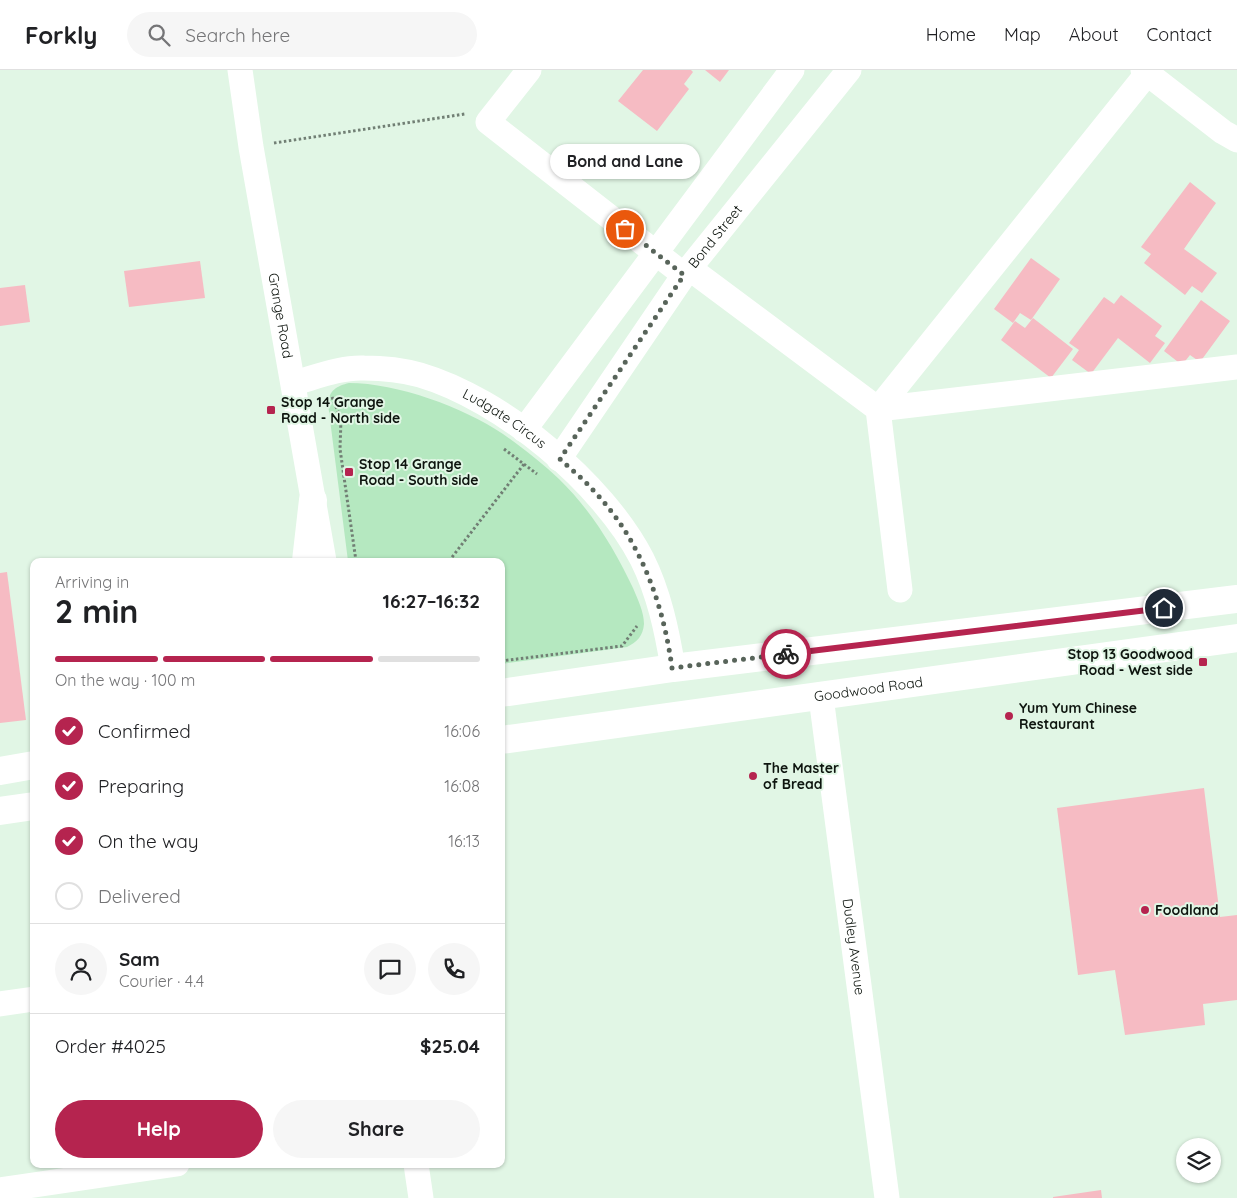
<!DOCTYPE html>
<html lang="en">
<head>
<meta charset="utf-8">
<style>
	body { margin:0; font-family:Quicksand,sans-serif; background:#f6f6f6; color:#202124; height:100vh; display:flex; flex-direction:column; font-size:19px; white-space:nowrap }
	* { box-sizing:border-box; margin:0 }
	p { font-size:16px; color:#757577 }
	.icon { flex:none; width:28px; height:28px; fill:none; stroke:currentColor; stroke-width:2; stroke-linecap:round; stroke-linejoin:round }
	.map { position:relative; flex:1; overflow:hidden }
	.side { position:absolute; left:30px; top:488px; width:475px; height:610px; display:flex; flex-direction:column; background:#fff; border-radius:10px; box-shadow:0 1px 4px #0004 }
	.side>* { flex:none }
	.buttons { position:absolute; left:1176px; top:1068px; display:grid; gap:10px }
	.buttons a { display:grid; place-items:center; width:45px; height:45px; border-radius:50%; background:#fff; box-shadow:0 1px 4px #0004; font-size:25px }
	.pin { position:absolute; display:grid; place-items:center; width:42px; height:42px; color:#fff; margin:-21px; border:2px solid #fff; border-radius:50%; box-shadow:0 1px 5px #0007 }
	.courier { position:absolute; display:grid; place-items:center; width:50px; height:50px; margin:-25px; border:4px solid #b5244f; border-radius:50%; background:#fff; color:#222; box-shadow:0 1px 6px #0007 }
	.bubble { position:absolute; height:35px; border-radius:18px; background:#fff; box-shadow:0 1px 4px #0004; font-size:16px; font-weight:700; line-height:35px; text-align:center }
	.overview em { font-style:normal; font-weight:700 }
	.overview div { display:flex; flex-direction:column-reverse }
	.overview { display:flex; align-items:center; justify-content:space-between; height:85px; padding:0 25px }
	h1 { font-size:32px; font-weight:700; line-height:38px }
	.bar { display:grid; grid-template-columns:repeat(4,1fr); gap:8px 5px; align-content:center; height:60px; padding:0 25px }
	.bar i { height:6px; border-radius:4px; background:#e0e0e0 }
	.bar .selected { background:#b5244f }
	.bar p { grid-column:span 4 }
	.line { display:flex; align-items:center; gap:12px; padding:0 25px; border-top:1px solid #e0e0e0 }
	.line div { flex:1 }
	.round { display:grid; place-items:center; flex:none; width:52px; height:52px; border-radius:26px; background:#f6f6f6 }
	ol { padding:0 25px; list-style:none }
	li { display:flex; align-items:center; gap:15px; height:55px }
	li p { margin-inline-start:auto }
	li .icon { padding:5px; border-radius:50%; background:#b5244f; color:#fff; stroke-width:4 }
	li:last-child { color:#757577 }
	li i { width:28px; height:28px; border:2px solid #e0e0e0; border-radius:50% }
	.button { display:flex; gap:10px; margin-top:auto; padding:10px 25px }
	.button a { flex:1; height:58px; border-radius:30px; background:#b5244f; color:#fff; font-size:20px; font-weight:700; line-height:58px; text-align:center }
	.button a+a { background:#f6f6f6; color:#202124 }
	header { display:flex; align-items:center; gap:30px; box-sizing:border-box; height:70px; padding:0 25px; background:#fff; border-bottom:1px solid #e0e0e0 }
	header strong { font-size:24px }
	nav { display:flex; gap:28px; margin-inline-start:auto; font-size:18px }
	.search { width:350px; height:45px; background:#f6f6f6; display:flex; align-items:center; gap:12px; box-sizing:border-box; padding:0 18px; border-radius:28px; color:#757577; font-size:19px }
	.map>svg:first-child { display:block }
	.green { fill:#b5e8c0 }
	.building { fill:#f6bbc3 }
	.lines { fill:none; stroke-linecap:round; stroke-linejoin:round }
	.path { stroke:#717f74; stroke-width:3; stroke-dasharray:2.5 2.5; stroke-linecap:butt }
	.minor { stroke:#fff; stroke-width:25 }
	.major { stroke:#fff; stroke-width:28 }
	.done { stroke:#58645a; stroke-width:5; stroke-dasharray:0 9 }
	.route { stroke:#b5244f; stroke-width:6 }
	.poi-dot { fill:#b5244f; stroke:#e1f6e5; stroke-width:2 }
	.labels { text-anchor:middle; stroke-width:4; stroke-linejoin:round; paint-order:stroke }
	.street-label { font-size:14px; fill:#0e150f; stroke:#e1f6e5 }
	.poi-label { font-size:14px; font-weight:bold; fill:#0e150f; stroke:#e1f6e5; text-anchor:start }
</style>
</head>
<body>
<header>
<strong>Forkly</strong>
<div class="search"><svg class="icon" aria-label="search" viewBox="0 0 24 24"><circle cx="10" cy="10" r="6"/><path d="M15 15l6 6"/></svg>Search here</div>
<nav><a>Home</a><a>Map</a><a>About</a><a>Contact</a></nav>
</header>
<div class="map">
<svg width="1237" height="1128" viewBox="0 0 1237 1128">
	<rect width="100%" height="100%" fill="#e1f6e5"/>
	<path class="green" d="M 349,313 C 397,313 463,337 503,364 C 522,377 542,393 559,409 C 591,440 614,478 633,518 C 638,530 644,542 644,554 C 643,566 637,572 627,577 L 501,594 L 501,491 L 348,491 L 328,334 C 329,320 337,316 349,313 Z"/>
	<g class="building">
		<path d="M 643,0 L 691,0 L 693,2 L 684,14 L 689,19 L 657,61 L 618,31 Z"/>
		<path d="M 705,0 L 729,0 L 720,12 Z"/>
		<path d="M 1190,112 L 1216,133 L 1184,179 L 1217,203 L 1202,223 L 1192,216 L 1185,225 L 1144,193 L 1151,184 L 1141,177 Z"/>
		<path d="M 1031,188 L 1060,209 L 1031,250 L 1020,243 L 1013,253 L 994,239 Z"/>
		<path d="M 200,191 L 205,228 L 129,237 L 124,201 Z"/>
		<path d="M 25,215 L 30,252 L 0,256 L 0,218 Z"/>
		<path d="M 1121,225 L 1162,256 L 1155,266 L 1165,273 L 1150,293 L 1118,268 L 1091,304 L 1072,290 L 1079,280 L 1069,273 L 1104,227 L 1114,234 Z"/>
		<path d="M 1201,230 L 1230,251 L 1200,292 L 1190,285 L 1182,295 L 1164,281 Z"/>
		<path d="M 1033,248 L 1073,279 L 1051,308 L 1001,270 L 1015,251 L 1025,258 Z"/>
		<path d="M 7,502 L 26,650 L 0,653 L 0,503 Z"/>
		<path d="M 1204,718 L 1220,847 L 1237,845 L 1237,930 L 1203,934 L 1205,955 L 1125,965 L 1115,900 L 1078,905 L 1057,738 Z"/>
		<path d="M 1101,1120 L 1102,1128 L 1053,1128 L 1053,1127 Z"/>
	</g>
	<g class="lines">
		<g class="path">
			<path d="M 274,73 L 465,44"/>
			<path d="M 332,327 L 341,349 L 340,379 L 356,491"/>
			<path d="M 504,379 L 537,404"/>
			<path d="M 449,491 L 524,394"/>
			<path d="M 501,591 L 622,576 L 637,556"/>
		</g>
		<g class="minor">
			<path id="s1" d="M 240,0 L 251,77 L 324,491"/>
			<path d="M 529,0 L 488,52 L 684,205"/>
			<path d="M 1143,0 L 1223,62 L 1237,70"/>
			<path d="M 1150,0 L 878,339 L 1237,297"/>
			<path d="M 689,198 L 878,339 L 900,520"/>
			<path id="s2" d="M 294,313 C 316,307 341,297 364,298 C 382,298 402,300 420,305 C 502,329 603,413 642,489 C 659,523 667,561 673,598"/>
			<path d="M 524,360 L 792,0"/>
			<path id="s3" d="M 559,389 L 684,205 L 849,0"/>
			<path id="s4" d="M 821,627 L 887,1128"/>
			<path d="M 0,934 L 34,929"/>
			<path d="M 416,1094 L 421,1128"/>
			<path d="M 0,1120 L 177,1094"/>
		</g>
		<g class="major">
			<path d="M 306,491 L 313,430"/>
			<path d="M 501,623 L 673,598 L 1237,529"/>
			<path id="s5" d="M 501,670 L 1237,568"/>
			<path d="M 0,701 L 34,695"/>
			<path d="M 0,741 L 34,736"/>
		</g>
	</g>
	<g class="lines">
		<path class="done" d="M 625,159 L 684,205 L 560,389 C 571,399 583,409 593,420 C 640,469 663,532 672,598 L 786,584"/>
		<path class="route" d="M 786,584 L 1164,538"/>
	</g>
	<g class="poi-dot">
		<rect x="266" y="335" width="10" height="10" rx="2.5"/>
		<rect x="344" y="397" width="10" height="10" rx="2.5"/>
		<rect x="1198" y="587" width="10" height="10" rx="2.5"/>
		<circle cx="1009" cy="646" r="5"/>
		<circle cx="753" cy="706" r="5"/>
		<circle cx="1145" cy="840" r="5"/>
	</g>
	<g class="labels">
		<g class="street-label">
			<text dy="5" stroke="none"><textPath href="#s3" startOffset="272">Bond Street</textPath></text>
			<text dy="5" stroke="none"><textPath href="#s1" startOffset="249">Grange Road</textPath></text>
			<text dy="5" stroke="none"><textPath href="#s2" startOffset="224">Ludgate Circus</textPath></text>
			<text dy="5" stroke="none"><textPath href="#s5" startOffset="371">Goodwood Road</textPath></text>
			<text dy="5" stroke="none"><textPath href="#s4" startOffset="252">Dudley Avenue</textPath></text>
		</g>
		<g class="poi-label">
			<text x="281" y="337">Stop 14 Grange<tspan x="281" dy="16">Road - North side</tspan></text>
			<text x="359" y="399">Stop 14 Grange<tspan x="359" dy="16">Road - South side</tspan></text>
			<text x="1193" y="589" text-anchor="end">Stop 13 Goodwood<tspan x="1193" dy="16">Road - West side</tspan></text>
			<text x="1019" y="643">Yum Yum Chinese<tspan x="1019" dy="16">Restaurant</tspan></text>
			<text x="763" y="703">The Master<tspan x="763" dy="16">of Bread</tspan></text>
			<text x="1155" y="845">Foodland</text>
		</g>
	</g>
</svg>
<div class="buttons">
<a><svg class="icon" aria-label="layers" viewBox="0 0 24 24"><path d="M12 4l9 5-9 5-9-5zM3 14l9 5 9-5"/></svg></a>
</div>
<div class="pin" style="left:625px;top:159px;background:#ea580c"><svg class="icon" aria-label="bag" viewBox="0 0 24 24"><path d="M5 8h14l-1 12H6zM9 8a3 3 0 0 1 6 0"/></svg></div>
<div class="pin" style="left:1164px;top:538px;background:#1f2937"><svg class="icon" aria-label="home" viewBox="0 0 24 24"><path d="M3 11l9-7 9 7M6 9v11h12V9"/></svg></div>
<div class="courier" style="left:786px;top:584px"><svg class="icon" aria-label="bike" viewBox="0 0 24 24"><circle cx="6" cy="16" r="4"/><circle cx="18" cy="16" r="4"/><path d="M6 16l4-8h5l3 8M10 8l3 8H6M13 5h3"/></svg></div>
<div class="bubble" style="left:550px;top:74px;width:150px">Bond and Lane</div>
<section class="side">
<div class="overview"><div><h1>2 min</h1><p>Arriving in</p></div><em>16:27–16:32</em></div>
<div class="bar"><i class="selected"></i><i class="selected"></i><i class="selected"></i><i></i><p>On the way · 100 m</p></div>
<ol>
<li><svg class="icon" aria-label="check" viewBox="0 0 24 24"><path d="M5 12l5 5 9-10"/></svg>Confirmed<p>16:06</p></li>
<li><svg class="icon" aria-label="check" viewBox="0 0 24 24"><path d="M5 12l5 5 9-10"/></svg>Preparing<p>16:08</p></li>
<li><svg class="icon" aria-label="check" viewBox="0 0 24 24"><path d="M5 12l5 5 9-10"/></svg>On the way<p>16:13</p></li>
<li><i></i>Delivered</li>
</ol>
<div class="line" style="height:90px"><a class="round"><svg class="icon" aria-label="person" viewBox="0 0 24 24"><circle cx="12" cy="8" r="4"/><path d="M4 21q1-7 8-7t8 7"/></svg></a><div><b>Sam</b><p>Courier · 4.4</p></div><a class="round"><svg class="icon" aria-label="chat" viewBox="0 0 24 24"><path d="M4 5h16v11H9l-5 4z"/></svg></a><a class="round"><svg class="icon" aria-label="phone" viewBox="0 0 24 24"><path d="M5 4h4l2 5-3 2q2 4 5 5l2-3 5 2v4C11 20 4 13 5 4z"/></svg></a></div>
<div class="line" style="height:65px"><div>Order #4025</div><b>$25.04</b></div>
<div class="button"><a>Help</a><a>Share</a></div>
</section>
</div>
</body>
</html>
